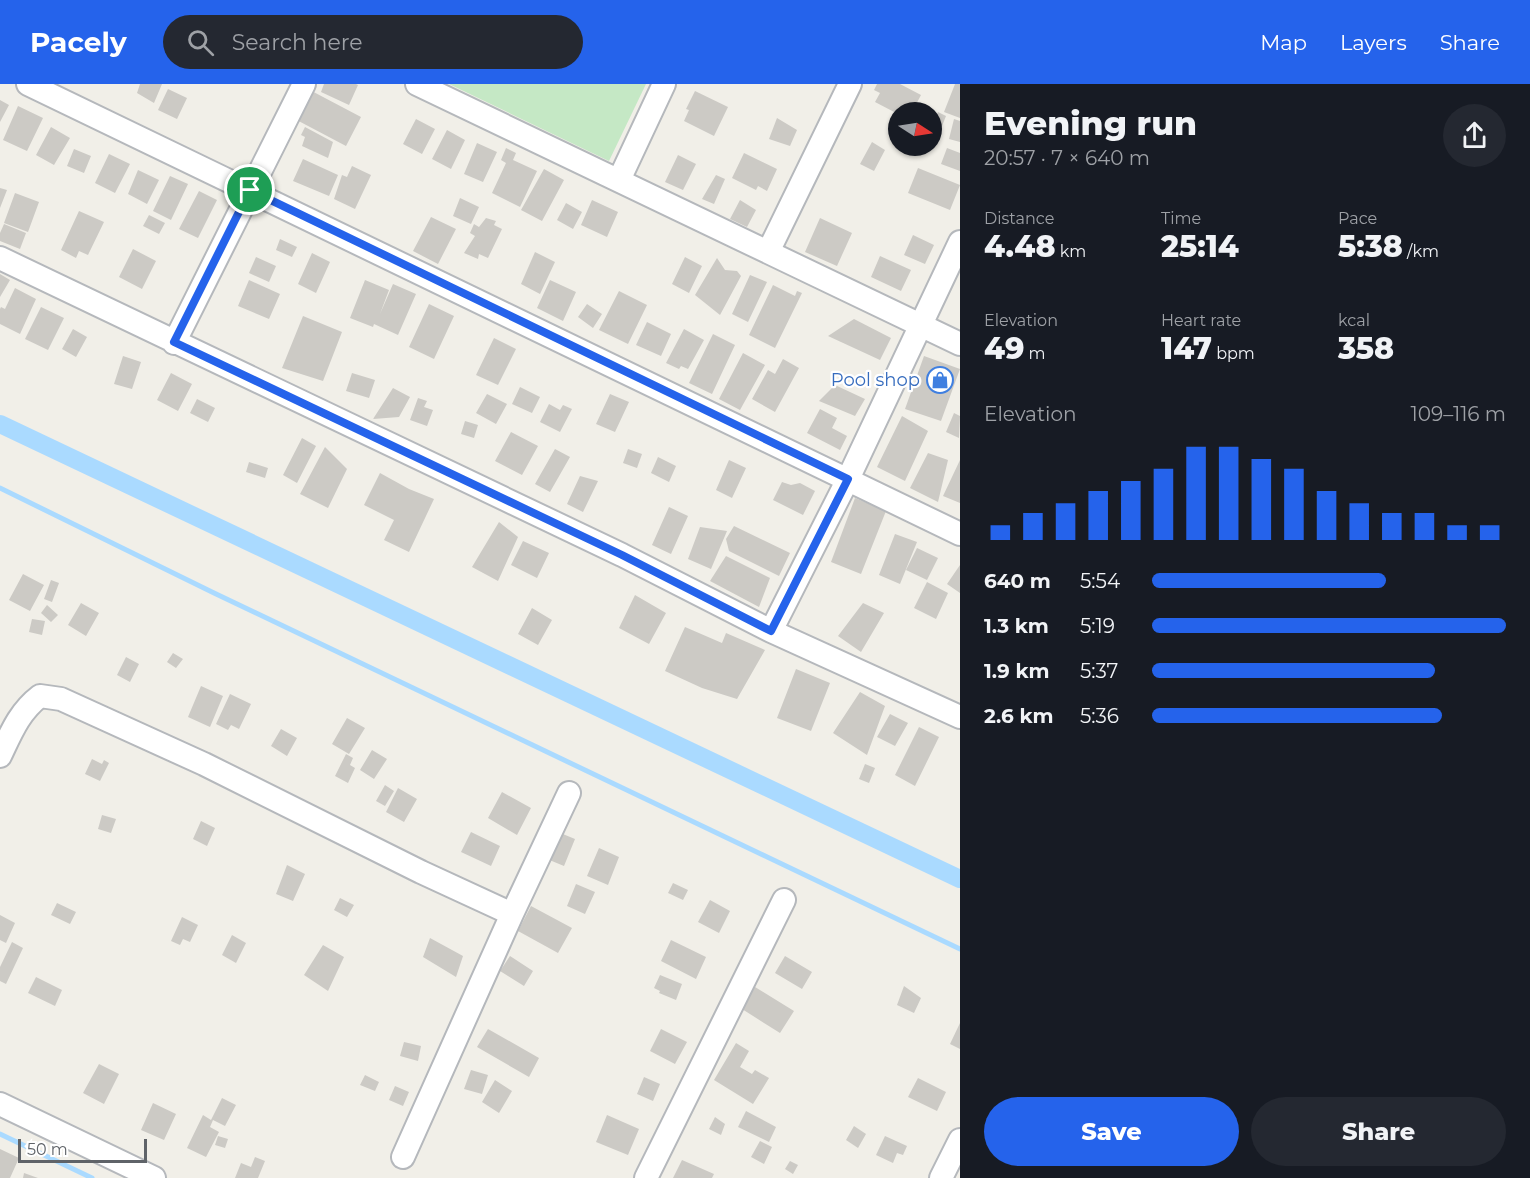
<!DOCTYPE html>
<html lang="en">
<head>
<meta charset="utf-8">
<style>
	:root { --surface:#171b24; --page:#242831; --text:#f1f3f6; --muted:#9ea1a6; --accent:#2563eb }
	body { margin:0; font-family:Montserrat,sans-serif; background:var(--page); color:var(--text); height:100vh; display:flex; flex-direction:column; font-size:22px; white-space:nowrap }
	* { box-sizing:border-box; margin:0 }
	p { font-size:20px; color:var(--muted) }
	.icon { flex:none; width:33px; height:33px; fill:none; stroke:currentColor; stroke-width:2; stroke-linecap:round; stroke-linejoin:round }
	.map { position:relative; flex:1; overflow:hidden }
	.panel { display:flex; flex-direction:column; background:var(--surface); width:570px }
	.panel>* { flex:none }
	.needle { width:39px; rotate:102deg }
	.fabs { position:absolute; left:888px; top:18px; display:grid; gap:12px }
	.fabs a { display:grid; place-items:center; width:54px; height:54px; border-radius:50%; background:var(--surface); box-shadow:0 2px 4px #0004; font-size:30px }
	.scale { position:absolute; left:18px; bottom:15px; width:129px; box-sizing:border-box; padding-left:6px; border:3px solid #5f6368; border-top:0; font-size:16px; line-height:21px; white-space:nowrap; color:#5f6368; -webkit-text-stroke:4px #fff; paint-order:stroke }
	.pin { position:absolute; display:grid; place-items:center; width:51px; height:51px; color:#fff; margin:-26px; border:3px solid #fff; border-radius:50%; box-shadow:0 2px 6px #0007 }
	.round { display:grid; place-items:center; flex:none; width:63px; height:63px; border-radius:32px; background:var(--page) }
	.head { display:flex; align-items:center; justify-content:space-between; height:102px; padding:0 24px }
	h1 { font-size:33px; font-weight:800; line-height:45px }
	.figures { display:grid; grid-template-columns:repeat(3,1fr); gap:9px; height:102px; padding:6px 24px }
	.figures div { display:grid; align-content:center }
	.figures b { font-size:30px; font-weight:800 }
	.figures small { font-size:16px; font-weight:400 }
	.figures p { font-size:16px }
	.chart { height:168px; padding:12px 24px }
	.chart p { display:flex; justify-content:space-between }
	.chart svg { width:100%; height:108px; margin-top:6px; stroke:var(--accent); stroke-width:6 }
	.primary-button { display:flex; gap:12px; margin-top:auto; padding:12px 24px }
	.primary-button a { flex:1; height:69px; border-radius:36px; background:var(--accent); color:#fff; font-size:24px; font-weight:800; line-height:69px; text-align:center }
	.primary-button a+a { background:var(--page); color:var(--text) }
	ul { padding:0 24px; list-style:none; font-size:20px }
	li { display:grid; grid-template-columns:96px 72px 1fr; align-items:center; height:45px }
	li i { height:15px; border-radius:8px; background:var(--accent) }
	header { display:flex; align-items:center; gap:36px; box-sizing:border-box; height:84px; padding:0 30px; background:var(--accent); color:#fff }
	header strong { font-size:28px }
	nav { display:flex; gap:33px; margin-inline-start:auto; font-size:21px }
	.search { width:420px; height:54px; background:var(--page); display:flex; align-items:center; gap:15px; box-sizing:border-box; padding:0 21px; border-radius:33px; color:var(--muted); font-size:22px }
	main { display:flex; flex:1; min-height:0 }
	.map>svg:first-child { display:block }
	.green { fill:#c5e8c5 }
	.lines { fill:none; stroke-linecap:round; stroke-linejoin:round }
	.stream { stroke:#aadaff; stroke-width:5 }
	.canal { stroke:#aadaff; stroke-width:18 }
	.building { fill:#cccac5 }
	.minor-casing { stroke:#b5b8bc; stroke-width:26 }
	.minor { stroke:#fff; stroke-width:22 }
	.route-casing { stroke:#fff; stroke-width:12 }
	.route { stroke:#2563eb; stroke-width:8 }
	.labels { text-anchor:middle; stroke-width:4.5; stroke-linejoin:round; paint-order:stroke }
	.shop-label { font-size:18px; fill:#366cbe; stroke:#fff; text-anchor:end }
</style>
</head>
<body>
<header>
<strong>Pacely</strong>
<div class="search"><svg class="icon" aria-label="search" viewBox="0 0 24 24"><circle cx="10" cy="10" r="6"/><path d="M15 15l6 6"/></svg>Search here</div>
<nav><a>Map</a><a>Layers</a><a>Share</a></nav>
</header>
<main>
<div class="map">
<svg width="960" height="1094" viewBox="0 0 960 1094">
	<rect width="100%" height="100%" fill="#f1efe8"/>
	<path class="green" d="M449 0H646L609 77Z"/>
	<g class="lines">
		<path class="stream" d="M0 404 214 509 960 865
			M0 1050 92 1094"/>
		<path class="canal" d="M0 340 960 795"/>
	</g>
	<path class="building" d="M140 0H162L154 19 137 9Z
		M324 0H356L358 1 349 21 321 8Z
		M877 0H900L921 11 912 28H898V30L875 18 880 9 874 6Z
		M955 0H960V34L944 28Z
		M306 4 361 33 346 62 291 33Z
		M168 5 187 14 177 35 158 26Z
		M695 7 728 23 714 52 684 37 689 26 686 25Z
		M0 16 9 21 0 38Z
		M18 22 43 34 27 67 3 56Z
		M938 28 946 32 940 47 932 43Z
		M777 34 797 46 790 62 769 55Z
		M416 35 435 45 422 70 403 60Z
		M954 35 960 37V58L949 55Z
		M51 43 70 54 54 81 36 71Z
		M305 43 333 58 328 74 302 62 305 53 301 51Z
		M447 46 465 56 451 85 432 75Z
		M872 58 885 66 874 87 860 80Z
		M477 59 497 68 483 98 464 90Z
		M506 64 516 69 513 76 537 87 520 123 492 109 506 79 501 76Z
		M947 64 960 69V87L941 80Z
		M74 65 91 72 84 89 67 82Z
		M744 69 777 85 767 107 758 102 756 106 732 94Z
		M109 70 130 80 115 109 95 99Z
		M678 71 696 80 683 106 665 98Z
		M303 75 338 91 329 112 293 97Z
		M352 82 371 91 355 125 334 115 342 91 347 93Z
		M918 84 960 101 950 126 908 109Z
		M544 85 564 96 542 137 521 126Z
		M138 86 159 96 147 120 128 110Z
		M716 91 725 95 714 120 702 115Z
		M170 92 188 100 171 136 153 127Z
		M0 104 7 106 0 124Z
		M199 107 217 116 198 154 179 145Z
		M15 109 39 118 28 148 4 139Z
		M460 114 479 123 471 140 453 132Z
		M592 116 618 128 607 153 581 141Z
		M740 116 756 126 747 143 730 135Z
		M566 119 582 128 573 145 557 136Z
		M79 127 104 138 88 171 79 167 76 174 61 166Z
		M149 131 165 139 159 150 143 142Z
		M431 133 456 145 438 180 413 167Z
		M486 134 496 137 494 141 502 145 488 174 479 170 478 175 464 169 475 152 470 149 474 140 479 143Z
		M820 134 852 149 837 182 805 168Z
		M4 140 26 149 20 165 0 157V149Z
		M913 151 934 161 925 180 904 171Z
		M280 155 297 163 292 173 276 166Z
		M133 165 156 177 142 205 119 193Z
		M535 168 555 178 540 210 521 200Z
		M312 169 330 178 316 209 298 200Z
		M880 172 911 186 901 207 871 193Z
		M256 173 276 182 269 198 249 189Z
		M685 173 702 182 689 209 672 200Z
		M717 174 725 186 737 187 741 192 720 231 695 211Z
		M0 190 10 196 0 213Z
		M750 191 767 198 748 238 732 230Z
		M249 196 280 210 269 235 238 222Z
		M365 196 389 206 380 230 393 200 416 210 398 251 374 240 373 243 350 234Z
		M550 196 576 208 563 237 537 224Z
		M773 201 795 212 797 207 802 209 775 264 749 251Z
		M15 204 36 215 20 250 0 240V225L1 223 5 225Z
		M619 207 647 221 628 260 599 246Z
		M429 220 454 232 434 275 409 263Z
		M587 220 602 230 593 244 578 233Z
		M41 223 64 234 48 266 25 255Z
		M303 232 342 248 323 297 282 284Z
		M854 235 891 254 880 276 828 252Z
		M647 238 671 250 661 272 636 261Z
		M73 245 87 253 76 273 62 265Z
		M684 245 704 256 688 285 681 282 679 285 666 279Z
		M713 250 735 261 712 310 689 299Z
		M494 254 516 265 498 301 476 291Z
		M743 269 765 281 740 326 719 315Z
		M123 272 141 278 132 305 114 300Z
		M924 272 960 285 941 337 905 325Z
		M783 275 799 284 775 328 752 315 768 286 775 290Z
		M171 289 192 300 178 327 157 316Z
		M352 289 375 296 369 314 346 307Z
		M835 301 865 315 855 332 819 317Z
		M520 303 540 313 532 329 512 320Z
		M393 304 410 313 399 333 373 335Z
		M487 310 507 320 496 340 476 329Z
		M610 310 629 318 615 348 596 340Z
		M418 314 427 317 424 323 433 326 427 342 410 336Z
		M197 315 215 324 208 338 190 329Z
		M549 320 560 326 563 321 572 325 560 348 540 338Z
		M820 325 837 334 832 344 847 352 840 366 807 349Z
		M954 329 960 332 959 354 946 348Z
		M902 332 928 347 905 397 877 383Z
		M465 337 478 341 474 354 461 350Z
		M511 348 538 362 522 391 495 377Z
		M302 354 316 362 297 399 283 391Z
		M325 363 347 385 328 424 300 410Z
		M555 365 570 373 550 408 535 400Z
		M628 365 642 370 637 384 623 379Z
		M928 369 948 376 938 418 910 404Z
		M658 373 676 382 669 398 651 389Z
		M729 376 746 384 732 414 716 406Z
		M960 376V419L943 412Z
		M249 378 268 384 265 394 246 388Z
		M380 389 409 405 434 415 409 468 384 456 394 436 364 421Z
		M580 392 598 397 583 428 567 420Z
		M782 398 791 401 800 399 815 407 803 431 773 416Z
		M855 414 886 427 861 490 831 478Z
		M669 423 688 432 671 470 652 461Z
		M499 438 518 453 498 497 472 483Z
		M734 442 790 469 779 492 729 467 726 455Z
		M700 443 727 447 711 485 688 475Z
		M895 450 917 458 900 500 879 491Z
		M523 457 549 469 537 494 511 481Z
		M917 464 938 474 927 496 906 486Z
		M726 472 770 494 759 523 710 497Z
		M960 481V509L947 500Z
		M23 490 44 501 30 527 9 516Z
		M51 496 59 499 52 518 44 515Z
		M927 498 948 509 936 535 914 524Z
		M635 511 666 529 649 560 619 544Z
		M81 519 99 529 86 552 68 541Z
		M863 519 884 529 861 568 838 552Z
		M47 521 58 531 51 538 41 529Z
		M532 524 552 536 538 561 518 550Z
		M32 535 45 537 42 551 29 548Z
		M685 543 722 559 726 549 765 566 737 615 702 604 665 587Z
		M173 569 183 575 176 584 167 578Z
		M126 573 139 580 130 598 117 591Z
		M796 585 830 599 811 647 777 634Z
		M201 602 223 612 210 643 188 633Z
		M860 608 885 622 867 671 833 649Z
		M230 610 251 620 239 645 231 641 228 646 216 640Z
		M890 630 908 639 895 662 877 653Z
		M347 634 365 644 349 670 332 660Z
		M919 643 939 653 915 702 895 691Z
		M281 645 297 654 287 672 271 662Z
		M372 666 387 675 374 695 360 686Z
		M346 670 353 674 350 681 355 684 348 699 335 692Z
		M92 675 102 680 104 676 109 679 100 697 85 690Z
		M865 680 875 684 869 699 859 695Z
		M385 701 394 707 385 722 376 717Z
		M398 704 417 715 404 738 386 728Z
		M502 708 531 724 517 751 488 734Z
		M102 731 116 735 111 749 98 745Z
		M201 737 215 744 207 762 193 755Z
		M471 748 500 762 491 782 461 768Z
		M558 748 575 755 564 782 547 775Z
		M599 764 619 773 608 801 587 792Z
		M287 781 305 790 293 817 276 810Z
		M673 799 688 806 683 816 668 809Z
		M576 800 595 808 585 830 567 822Z
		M340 814 354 821 347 833 334 826Z
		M710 816 730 827 719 849 698 838Z
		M57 819 76 828 70 840 51 831Z
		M531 822 572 844 558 869 518 847Z
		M0 831 15 839 6 859 0 856Z
		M182 833 198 841 190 858 183 855 180 861 171 857Z
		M232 851 246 859 236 879 222 871Z
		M430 854 463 872 456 893 423 873Z
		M671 856 706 873 696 895 661 877Z
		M12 858 23 864 6 900 0 897V883Z
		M323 861 344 873 328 907 304 891Z
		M510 872 533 887 524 902 500 887Z
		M785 872 812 888 802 905 775 889Z
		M660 891 682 900 676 916 659 909 660 907 654 904Z
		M36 893 62 906 55 922 28 909Z
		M904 902 921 914 914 929 897 921Z
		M755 903 794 927 780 949 742 925Z
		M960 939V965L950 960Z
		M488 945 539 974 529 993 477 963Z
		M661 945 687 958 675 980 650 967Z
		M404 958 421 962 418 977 400 972Z
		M736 959 749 967 740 983 752 990 755 986 769 994 753 1020 714 996Z
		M99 980 119 990 104 1020 83 1009Z
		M471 986 488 991 482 1010 464 1005Z
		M365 991 379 998 375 1007 360 1001Z
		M644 993 660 1000 653 1017 637 1010Z
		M918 994 946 1008 937 1027 908 1013Z
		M495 996 512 1007 499 1029 482 1018Z
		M395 1002 409 1008 403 1022 389 1016Z
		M222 1014 236 1021 225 1042 213 1036 210 1043 219 1048 206 1073 187 1064 203 1031 211 1036Z
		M153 1019 176 1030 164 1056 141 1046Z
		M746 1027 776 1043 769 1058 738 1043Z
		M607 1031 639 1045 628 1071 596 1058Z
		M715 1033 725 1040 721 1051 709 1045Z
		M854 1042 866 1050 858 1064 846 1056Z
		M218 1052 228 1055 225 1064 215 1061Z
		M885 1052 907 1062 903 1071 897 1069 893 1079 876 1071Z
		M760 1057 772 1063 764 1080 751 1073Z
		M0 1065 19 1074 10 1094H0Z
		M255 1073 265 1077 258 1094H235L241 1079 251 1083Z
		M682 1076 714 1090 712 1094H673Z
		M790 1077 798 1081 793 1090 785 1085Z
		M24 1089 38 1094H23Z"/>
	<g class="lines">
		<defs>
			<path id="minor" d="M28 0 960 450
				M417 0 960 260
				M619 96 664 0
				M768 168 850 0
				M0 174 622 471 771 547 960 633
				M174 259 304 0
				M771 547 848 395 960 158
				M0 672C11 649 19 628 40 612L61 615 204 680 421 788 512 830
				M0 1020 154 1094
				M403 1073 512 830 569 709
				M646 1094 784 816
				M941 1094 960 1056"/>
		</defs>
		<use href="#minor" class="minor-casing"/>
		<use href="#minor" class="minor"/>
	</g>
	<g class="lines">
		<defs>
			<path id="route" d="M250 106 848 395 771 547 622 471 174 258Z"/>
		</defs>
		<use href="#route" class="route-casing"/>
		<use href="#route" class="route"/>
	</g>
	<defs>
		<symbol id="shop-ring" viewBox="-11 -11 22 22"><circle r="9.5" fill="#fff" stroke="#3f7fe0" stroke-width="1.5"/><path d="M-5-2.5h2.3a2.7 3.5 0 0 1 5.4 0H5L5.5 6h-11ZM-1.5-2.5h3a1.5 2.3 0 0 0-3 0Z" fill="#3f7fe0"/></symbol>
	</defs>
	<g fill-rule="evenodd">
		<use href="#shop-ring" x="925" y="281" width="30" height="30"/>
	</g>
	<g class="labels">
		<g class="shop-label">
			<text x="920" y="302">Pool shop</text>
		</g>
	</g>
</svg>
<div class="fabs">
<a><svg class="needle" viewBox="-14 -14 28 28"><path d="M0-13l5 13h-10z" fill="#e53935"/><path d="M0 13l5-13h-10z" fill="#9ea1a6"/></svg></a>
</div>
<div class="scale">50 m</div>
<div class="pin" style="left:250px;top:106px;background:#1e9e55"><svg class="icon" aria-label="arrive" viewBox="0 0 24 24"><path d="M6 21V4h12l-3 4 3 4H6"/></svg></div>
</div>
<section class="panel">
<div class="head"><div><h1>Evening run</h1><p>20:57 · 7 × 640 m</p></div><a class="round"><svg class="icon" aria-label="share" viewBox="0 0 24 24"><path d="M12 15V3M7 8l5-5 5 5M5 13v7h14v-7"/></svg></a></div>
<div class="figures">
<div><p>Distance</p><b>4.48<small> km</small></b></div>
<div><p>Time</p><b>25:14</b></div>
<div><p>Pace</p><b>5:38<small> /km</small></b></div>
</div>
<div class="figures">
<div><p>Elevation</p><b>49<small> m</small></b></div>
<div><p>Heart rate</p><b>147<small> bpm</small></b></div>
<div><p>kcal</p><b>358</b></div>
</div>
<div class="chart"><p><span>Elevation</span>109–116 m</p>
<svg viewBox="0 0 160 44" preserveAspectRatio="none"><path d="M5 44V38M15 44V33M25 44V29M35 44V24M45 44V20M55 44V15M65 44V6M75 44V6M85 44V11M95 44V15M105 44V24M115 44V29M125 44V33M135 44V33M145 44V38M155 44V38"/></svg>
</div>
<ul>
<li><b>640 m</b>5:54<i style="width:66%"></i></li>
<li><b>1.3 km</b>5:19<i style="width:100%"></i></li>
<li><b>1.9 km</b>5:37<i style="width:80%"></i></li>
<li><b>2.6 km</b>5:36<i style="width:82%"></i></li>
</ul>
<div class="primary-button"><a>Save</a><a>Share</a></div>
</section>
</main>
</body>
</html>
